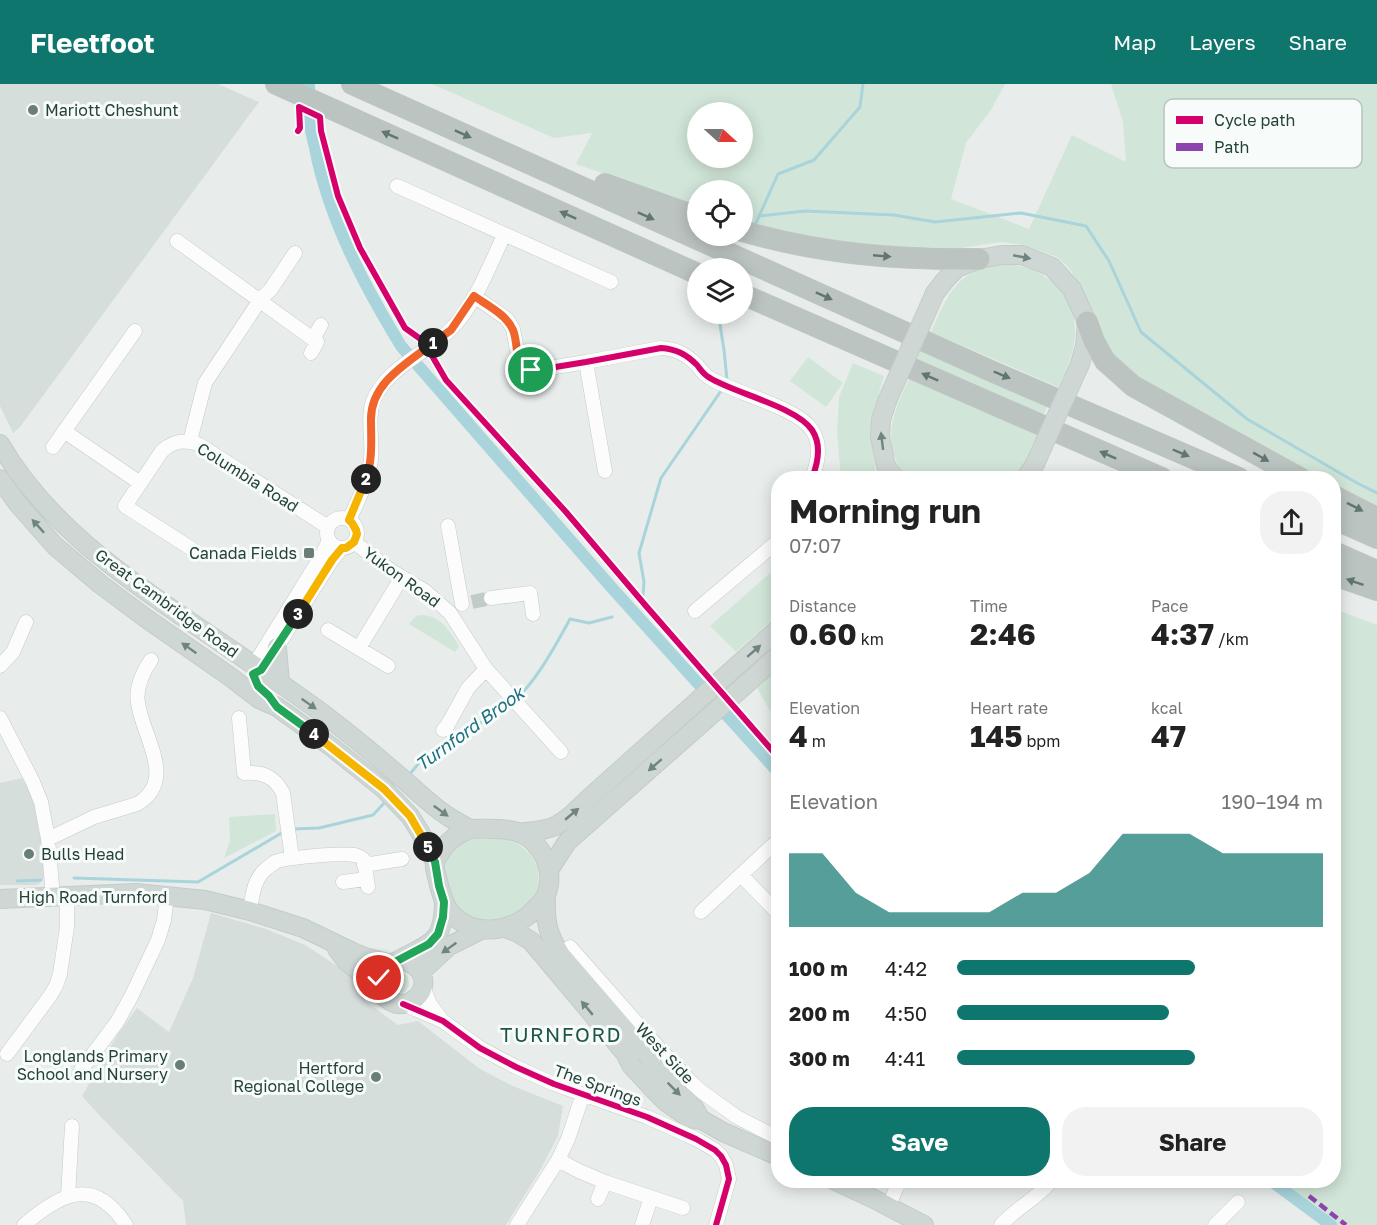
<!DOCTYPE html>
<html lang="en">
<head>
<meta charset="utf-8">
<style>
	:root { --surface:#fff; --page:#f2f2f2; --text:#222; --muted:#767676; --accent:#0f766e }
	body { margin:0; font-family:"Golos Text",sans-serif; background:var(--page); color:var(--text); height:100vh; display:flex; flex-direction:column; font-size:22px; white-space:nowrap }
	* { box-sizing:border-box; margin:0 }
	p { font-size:20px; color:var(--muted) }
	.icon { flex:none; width:33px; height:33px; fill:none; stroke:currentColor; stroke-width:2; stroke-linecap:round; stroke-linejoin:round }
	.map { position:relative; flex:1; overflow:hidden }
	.details { position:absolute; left:771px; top:387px; width:570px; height:717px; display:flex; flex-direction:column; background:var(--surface); border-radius:24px; box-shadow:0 3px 15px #0003 }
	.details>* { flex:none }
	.needle { width:39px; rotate:111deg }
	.buttons { position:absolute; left:687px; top:18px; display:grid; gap:12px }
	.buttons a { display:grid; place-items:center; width:66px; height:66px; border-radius:50%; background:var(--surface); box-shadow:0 3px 15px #0003; font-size:30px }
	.pin { position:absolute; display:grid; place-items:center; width:51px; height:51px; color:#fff; margin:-26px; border:3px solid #fff; border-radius:50%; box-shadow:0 2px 6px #0007 }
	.km { position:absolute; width:30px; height:30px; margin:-15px; border-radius:50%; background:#222; color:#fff; font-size:16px; line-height:30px; text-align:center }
	.round { display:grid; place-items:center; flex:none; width:63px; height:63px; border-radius:24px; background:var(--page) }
	.summary { display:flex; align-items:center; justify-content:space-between; height:102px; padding:0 18px }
	h1 { font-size:33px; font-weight:700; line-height:45px }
	.figures { display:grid; grid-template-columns:repeat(3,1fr); gap:9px; height:102px; padding:6px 18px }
	.figures div { display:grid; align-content:center }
	.figures b { font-size:30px; font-weight:700 }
	.figures small { font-size:16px; font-weight:400 }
	.figures p { font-size:16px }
	.chart { height:168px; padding:12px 18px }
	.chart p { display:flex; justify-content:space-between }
	.chart svg { width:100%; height:108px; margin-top:6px; fill:var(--accent); opacity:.7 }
	.primary-button { display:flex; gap:12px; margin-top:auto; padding:12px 18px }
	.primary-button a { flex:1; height:69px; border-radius:24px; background:var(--accent); color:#fff; font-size:24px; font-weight:700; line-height:69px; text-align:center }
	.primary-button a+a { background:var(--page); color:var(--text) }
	ul { padding:0 18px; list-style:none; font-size:20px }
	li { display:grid; grid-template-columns:96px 72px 1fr; align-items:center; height:45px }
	li i { height:15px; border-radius:8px; background:var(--accent) }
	header { display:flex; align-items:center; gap:36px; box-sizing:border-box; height:84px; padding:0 30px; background:var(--accent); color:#fff }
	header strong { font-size:28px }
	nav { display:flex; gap:33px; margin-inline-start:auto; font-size:21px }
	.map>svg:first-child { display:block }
	.built { fill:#d6dedb }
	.green { fill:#d1e6d8; fill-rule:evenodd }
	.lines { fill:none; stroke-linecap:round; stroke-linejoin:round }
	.stream { stroke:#a9d4db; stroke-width:3 }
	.canal { stroke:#a9d4db; stroke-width:12 }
	.minor-tunnel { stroke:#c1cbc8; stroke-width:14; stroke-dasharray:14 7; stroke-linecap:butt }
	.minor-casing { stroke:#c5cac8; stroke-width:15 }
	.major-casing { stroke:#c3ccc9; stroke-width:20 }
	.highway-casing { stroke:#c3ccc9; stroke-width:22 }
	.minor { stroke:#fcfcfc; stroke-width:14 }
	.major { stroke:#cfd7d5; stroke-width:18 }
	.highway { stroke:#bcc4c2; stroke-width:21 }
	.major-bridge-casing { stroke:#c3ccc9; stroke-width:20; stroke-linecap:butt }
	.major-bridge { stroke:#cfd7d5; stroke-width:18 }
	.quiet { stroke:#8e44ad; stroke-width:4.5; stroke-dasharray:9 4.5; stroke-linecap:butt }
	.cycleway-casing { stroke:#f7fbf9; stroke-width:10 }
	.cycleway { stroke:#d6006c; stroke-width:6 }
	.oneway { fill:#617670 }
	.oneway2 { fill:#718580 }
	.split-1-casing { stroke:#fff; stroke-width:12 }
	.split-2-casing { stroke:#fff; stroke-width:12 }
	.split-3-casing { stroke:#fff; stroke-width:12 }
	.split-4-casing { stroke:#fff; stroke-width:12 }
	.split-5-casing { stroke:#fff; stroke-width:12 }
	.split-6-casing { stroke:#fff; stroke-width:12 }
	.split-1 { stroke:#f0652b; stroke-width:8 }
	.split-2 { stroke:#f0652b; stroke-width:8 }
	.split-3 { stroke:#f5b400; stroke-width:8 }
	.split-4 { stroke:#22a559; stroke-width:8 }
	.split-5 { stroke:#f5b400; stroke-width:8 }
	.split-6 { stroke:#22a559; stroke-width:8 }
	.poi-dot { fill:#697e78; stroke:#f7fbf9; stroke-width:2 }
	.labels { text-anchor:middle; stroke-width:6; stroke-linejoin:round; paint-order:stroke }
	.poi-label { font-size:16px; fill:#24423a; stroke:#f7fbf9; text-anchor:end }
	.street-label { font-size:16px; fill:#24423a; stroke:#f7fbf9 }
	.water-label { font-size:18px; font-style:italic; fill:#1c6f80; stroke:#f7fbf9 }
	.quarter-label { font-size:20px; letter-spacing:1.5px; fill:#1f5548; stroke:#f7fbf9 }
	.key { fill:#f7fbf9; stroke:#b8c4c0; stroke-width:1.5 }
	.key-label { font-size:16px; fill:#24423a }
</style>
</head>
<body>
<header>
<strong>Fleetfoot</strong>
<nav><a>Map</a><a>Layers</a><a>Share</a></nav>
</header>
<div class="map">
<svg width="1377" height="1141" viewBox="0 0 1377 1141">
	<rect width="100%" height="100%" fill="#e8edeb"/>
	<path class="built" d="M0 0H218L259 18 20 343 13 349 0 322Z
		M22 694 31 709 37 725 41 748 44 794 39 800 35 801H0V699Z
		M211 829 266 845 305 861 362 898 365 917 398 941 418 937 480 985 513 1002 563 1022 558 1052 538 1090 506 1141H186L183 1117 101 1033 82 1012 118 950 137 924 169 948 193 894Z"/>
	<path class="green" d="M432 0H1005L991 26 966 59 951 115 1029 145 1072 51 1126 78 1123 38 1111 0H1377V427L1334 404V394H1316L1144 300 1106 265 1082 206 1070 185 1057 173 1023 161 1001 158 961 164 873 162 798 152 743 137 742 106H698L697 123 576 80 592 49 554 54ZM698 28H742V74H698Z
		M1005 180C1048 182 1082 215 1074 260 1072 275 1064 290 1058 303L931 248C948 209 958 184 1005 180Z
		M920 264 1048 321 1042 335 914 278Z
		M808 273 843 299 826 323 790 297Z
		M853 279 884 292 877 315 871 343 876 394H841L837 347 839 313Z
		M910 293 1038 350 1026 380 1017 394H907C879 359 893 328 910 293Z
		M778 482V531L736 568 710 542Z
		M1334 525 1377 541V1141H1337L1277 1097 1334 1096Z
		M420 531C441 531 449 546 459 562L455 568 409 540 416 532Z
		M778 585V639L776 637 757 604Z
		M275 730 276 747 224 774 230 756 229 733Z
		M472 755H505L520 761 531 771 538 785 539 802 536 810 521 829 491 839 467 833 451 817 443 787 444 780 449 767 465 756Z
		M387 899a11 11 0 1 1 22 0a11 11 0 1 1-22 0Z"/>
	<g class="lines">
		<path class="stream" d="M759 132 805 127 894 131 935 138 1021 129 1086 142 1109 177 1141 248 1247 335 1357 399 1377 409
			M755 141 778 90 814 76 860 23 863 0
			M721 230 719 234 724 266 727 296 726 298
			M643 511 644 498 639 469 661 394 723 304
			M516 614C535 600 558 557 570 535L589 539 612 533
			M409 691 419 679 465 650 510 618
			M293 745 319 744 373 731 387 716
			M74 794 198 798 285 747
			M17 797 41 796"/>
		<path class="canal" d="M309 0C309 12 309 25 310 37 310 46 313 55 315 64 329 136 364 201 401 262L612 504 778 688
			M1270 1096 1331 1141"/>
		<path class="minor-tunnel" d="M472 518 491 514"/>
		<defs>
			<path id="minor" d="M397 102 611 198
				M177 157 317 258 311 269
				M474 212 507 235 513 245 519 276 522 283 527 286H537L586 278 661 264C676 265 686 270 697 281 701 286 704 291 710 294 734 309 797 323 812 346 822 361 818 379 812 394
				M313 255 321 241
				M586 278 605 387
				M64 347 140 399
				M190 357 205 299 260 216 271 205 295 169
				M53 363 135 247
				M327 449a15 15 0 1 1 30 0a15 15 0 1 1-30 0Z
				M349 436C358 417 368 397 371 376 373 357 367 335 373 317 386 284 427 269 450 246 473 225 491 179 504 151
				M448 442 462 520
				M354 458 390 486 425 507 450 529 486 585 561 668
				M192 465 125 422 162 367C173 357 184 355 198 360L328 443
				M491 514 530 509 533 530
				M695 527 778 457
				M328 546 388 582
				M359 564 402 493
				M254 581 322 471 329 457
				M0 582 13 568 26 538
				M261 586 277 563 332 476 342 464
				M0 634 33 698 41 718 48 755 53 813
				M239 634 244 689C263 688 274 692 283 709L292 774
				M443 646 447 642 468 604 486 585
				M48 755 94 733 137 720C178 696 142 652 138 619 135 603 143 588 151 576
				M364 781 402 775
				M741 791 778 829
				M343 798 366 795
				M250 827C252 812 254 794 267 784 267 784 274 779 275 778 287 773 342 769 355 771 360 772 360 773 364 776L368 803
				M701 828 774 760
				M570 863 658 963 692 999 702 1008 737 1033 778 1054
				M423 903 430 920 442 936
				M403 920 443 937 480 964 516 983 554 1000 647 1033 696 1055 715 1066 721 1072 726 1081 729 1095 716 1141
				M7 970 50 912 56 902 60 890 67 843V813
				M81 986 117 938 131 913 158 856 164 836 167 812
				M558 1076 579 1087 605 1098
				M68 1112 72 1042
				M598 1115 605 1098 683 1124
				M888 1123 900 1096
				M24 1141C61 1109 94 1092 126 1141
				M517 1141 558 1076 568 1055 583 1010
				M642 1141 651 1114
				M1001 1141C1016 1124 1038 1114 1052 1096
				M1215 1141 1238 1118"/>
			<path id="major" d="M935 209 946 195 957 184 979 175 1002 171H1022L1052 183 1072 205 1087 238 1085 262 1080 280
				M887 317 881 336 880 353 886 382 895 394
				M0 360C45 438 122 492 195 541 239 571 284 601 326 632 351 651 374 670 397 690 413 703 428 719 446 731 453 736 462 740 469 745
				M1026 394 1035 380
				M0 395 18 420 55 462 100 500 147 535 229 592 259 615 277 623 298 638 333 664 384 705 410 732 420 748 435 778
				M277 563 280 599
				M469 745C485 745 505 743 520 749 542 759 556 787 546 811 544 816 539 821 535 825 514 848 475 854 453 831 444 822 441 809 438 797 437 792 434 785 435 779 435 776 437 773 439 771 447 757 455 752 469 745Z
				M518 749C531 747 546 747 557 741 569 735 578 725 587 716L778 545
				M549 786 567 758 778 572
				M546 811C545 836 547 850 561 871L648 972 663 994 695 1025 701 1036
				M0 815 136 809 205 816 250 827 303 844 355 869 368 874 391 880
				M505 844 516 848 531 857 625 969 631 981 654 1006 666 1018 689 1034 702 1036 723 1048 778 1072
				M337 865 346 877 359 887 381 909
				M398 877C423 876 433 904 412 917 405 921 397 921 390 917 385 914 380 909 379 902 375 875 426 871 438 850 443 840 444 828 444 818
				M421 888 449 862 481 846
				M833 1096 874 1115 924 1141"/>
			<path id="highway" d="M276 0 698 190
				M352 0 991 287 1239 394
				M605 100 698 133
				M742 147C821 170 898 176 979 175
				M742 210 1162 394
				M1087 238 1094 257 1105 277 1133 302 1300 394
				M1334 412 1377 434
				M1334 435 1377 454
				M1334 468 1377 487
				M1334 491 1377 506"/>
		</defs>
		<use href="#minor" class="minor-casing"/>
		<use href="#major" class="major-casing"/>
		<use href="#highway" class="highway-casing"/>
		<use href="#minor" class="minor"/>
		<use href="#major" class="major"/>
		<use href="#highway" class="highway"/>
		<defs>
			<path id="major-bridge" d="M887 317 935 209
				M1035 380 1080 280"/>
		</defs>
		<use href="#major-bridge" class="major-bridge-casing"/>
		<use href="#major-bridge" class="major-bridge"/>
		<path class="quiet" d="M1309 1112 1346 1141"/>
		<defs>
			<path id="cycleway" d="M298 47 300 44 299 23 320 33 321 47 338 112 360 164 405 244 436 266 431 270 446 296 566 428 646 522 778 673
				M474 212 507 235 513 245 519 276 522 283 527 286H537L586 278 661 264C676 265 686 270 697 281 701 286 704 291 710 294 734 309 797 323 812 346 822 361 818 379 812 394
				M403 920 443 937 480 964 516 983 554 1000 647 1033 696 1055 715 1066 721 1072 726 1081 729 1095 716 1141"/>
		</defs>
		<use href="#cycleway" class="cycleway-casing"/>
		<use href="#cycleway" class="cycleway"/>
	</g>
	<defs><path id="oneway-solid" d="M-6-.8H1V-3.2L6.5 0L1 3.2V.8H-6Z" transform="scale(1.5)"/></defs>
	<g class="oneway">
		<use href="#oneway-solid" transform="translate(463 50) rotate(24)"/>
		<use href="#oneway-solid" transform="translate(390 51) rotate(-156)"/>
		<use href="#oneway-solid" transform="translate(568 131) rotate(-156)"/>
		<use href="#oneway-solid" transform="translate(646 132) rotate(24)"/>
		<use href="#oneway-solid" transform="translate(882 172) rotate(5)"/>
		<use href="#oneway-solid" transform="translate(824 212) rotate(24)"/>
		<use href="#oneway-solid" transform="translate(1002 291) rotate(23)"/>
		<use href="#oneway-solid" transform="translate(930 293) rotate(-156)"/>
		<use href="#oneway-solid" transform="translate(1181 369) rotate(23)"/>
		<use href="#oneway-solid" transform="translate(1108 371) rotate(-156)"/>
		<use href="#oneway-solid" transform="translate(1261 373) rotate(29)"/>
		<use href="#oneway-solid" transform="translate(1355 423) rotate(27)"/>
		<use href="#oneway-solid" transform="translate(1355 498) rotate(-161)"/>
	</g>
	<g class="oneway2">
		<use href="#oneway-solid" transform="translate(1022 173) rotate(11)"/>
		<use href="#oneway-solid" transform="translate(882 357) rotate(-97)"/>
		<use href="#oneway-solid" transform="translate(38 442) rotate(-132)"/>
		<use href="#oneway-solid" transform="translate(189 564) rotate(-145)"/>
		<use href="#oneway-solid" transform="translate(754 567) rotate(-41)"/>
		<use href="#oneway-solid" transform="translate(309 620) rotate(35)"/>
		<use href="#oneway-solid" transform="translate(655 681) rotate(139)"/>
		<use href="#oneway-solid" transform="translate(441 727) rotate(36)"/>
		<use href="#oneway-solid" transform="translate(572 730) rotate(-40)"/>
		<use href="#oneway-solid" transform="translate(449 864) rotate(145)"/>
		<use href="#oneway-solid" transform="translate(587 924) rotate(-130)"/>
		<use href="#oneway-solid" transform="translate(674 1005) rotate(45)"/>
	</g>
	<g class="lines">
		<defs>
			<path id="split-1" d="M433 259 451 246 474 212C487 221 507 231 513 246 519 260 513 282 531 286"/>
			<path id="split-2" d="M366 395C373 375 371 355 371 335 371 298 408 279 433 259"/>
			<path id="split-3" d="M298 530 332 476 342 464H346L354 458 357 450 356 446 352 439 349 436 366 395"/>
			<path id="split-4" d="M298 530 261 586 253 590 258 602 269 612 277 623 314 650"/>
			<path id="split-5" d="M314 650 384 705 410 732 428 763"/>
			<path id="split-6" d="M379 894 383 886 391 880 429 860 438 850 443 833 444 818 439 802 435 778 428 763"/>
		</defs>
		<use href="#split-1" class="split-1-casing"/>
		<use href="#split-2" class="split-2-casing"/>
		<use href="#split-3" class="split-3-casing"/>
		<use href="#split-4" class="split-4-casing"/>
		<use href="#split-5" class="split-5-casing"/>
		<use href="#split-6" class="split-6-casing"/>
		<use href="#split-1" class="split-1"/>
		<use href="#split-2" class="split-2"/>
		<use href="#split-3" class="split-3"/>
		<use href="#split-4" class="split-4"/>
		<use href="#split-5" class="split-5"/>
		<use href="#split-6" class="split-6"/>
	</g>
	<g class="poi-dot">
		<circle cx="33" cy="26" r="6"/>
		<rect x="303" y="463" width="12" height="12" rx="3"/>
		<circle cx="29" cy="770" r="6"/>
		<circle cx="180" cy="981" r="6"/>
		<circle cx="376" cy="993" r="6"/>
	</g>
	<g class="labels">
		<g class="poi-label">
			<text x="45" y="32" text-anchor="start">Mariott Cheshunt</text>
			<text x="297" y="475">Canada Fields</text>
			<text x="41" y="776" text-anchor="start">Bulls Head</text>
			<text x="168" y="978">Longlands Primary<tspan x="168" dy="18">School and Nursery</tspan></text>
			<text x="364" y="990">Hertford<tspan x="364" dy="18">Regional College</tspan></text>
		</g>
		<g class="street-label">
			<text transform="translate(248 393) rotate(32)" y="6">Columbia Road</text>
			<text transform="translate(402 493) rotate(36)" y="6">Yukon Road</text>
			<text transform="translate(167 519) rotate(36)" y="6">Great Cambridge Road</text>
			<text x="93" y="819">High Road Turnford</text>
			<text transform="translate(665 969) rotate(47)" y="6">West Side</text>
			<text transform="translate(598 1001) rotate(20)" y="6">The Springs</text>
		</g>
		<g class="water-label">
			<text transform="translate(470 645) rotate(-36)" y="6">Turnford Brook</text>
		</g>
		<g class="quarter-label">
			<text x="561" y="958">TURNFORD</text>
		</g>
	</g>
	<rect x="1164" y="15" width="198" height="69" rx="9" class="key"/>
	<rect x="1176" y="32" width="27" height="8" fill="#d6006c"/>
	<rect x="1176" y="59" width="27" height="8" fill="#8e44ad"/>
	<g class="key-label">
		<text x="1214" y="42">Cycle path</text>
		<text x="1214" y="69">Path</text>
	</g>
</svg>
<div class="buttons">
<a><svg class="needle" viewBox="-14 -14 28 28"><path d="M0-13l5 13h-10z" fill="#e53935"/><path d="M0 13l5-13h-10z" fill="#767676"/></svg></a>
<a><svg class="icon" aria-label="locate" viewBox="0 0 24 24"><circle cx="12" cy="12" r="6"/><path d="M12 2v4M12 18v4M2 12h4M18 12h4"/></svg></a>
<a><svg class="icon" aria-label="layers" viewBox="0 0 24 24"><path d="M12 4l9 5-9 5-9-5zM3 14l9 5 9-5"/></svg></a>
</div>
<div class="pin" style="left:531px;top:286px;background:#1e9e55"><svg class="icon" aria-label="arrive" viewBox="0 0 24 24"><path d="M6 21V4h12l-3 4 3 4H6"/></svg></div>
<div class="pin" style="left:379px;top:894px;background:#d93025"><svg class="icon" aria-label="check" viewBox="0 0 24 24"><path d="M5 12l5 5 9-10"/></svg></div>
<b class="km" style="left:433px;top:259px">1</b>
<b class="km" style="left:366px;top:395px">2</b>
<b class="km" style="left:298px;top:530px">3</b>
<b class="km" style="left:314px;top:650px">4</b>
<b class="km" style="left:428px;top:763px">5</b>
<section class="details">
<div class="summary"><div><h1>Morning run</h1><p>07:07</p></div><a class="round"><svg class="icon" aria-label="share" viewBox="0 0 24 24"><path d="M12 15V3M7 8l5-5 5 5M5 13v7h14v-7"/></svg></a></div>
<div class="figures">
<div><p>Distance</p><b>0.60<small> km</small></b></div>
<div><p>Time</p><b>2:46</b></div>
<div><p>Pace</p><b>4:37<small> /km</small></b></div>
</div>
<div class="figures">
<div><p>Elevation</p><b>4<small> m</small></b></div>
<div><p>Heart rate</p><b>145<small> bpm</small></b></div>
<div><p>kcal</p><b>47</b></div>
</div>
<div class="chart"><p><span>Elevation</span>190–194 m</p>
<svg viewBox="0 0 160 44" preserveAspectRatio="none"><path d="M0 44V14L10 14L20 30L30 38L40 38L50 38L60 38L70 30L80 30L90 22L100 6L110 6L120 6L130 14L140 14L150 14L160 14V44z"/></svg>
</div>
<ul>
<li><b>100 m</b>4:42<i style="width:65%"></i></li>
<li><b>200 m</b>4:50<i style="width:58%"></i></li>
<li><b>300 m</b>4:41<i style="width:65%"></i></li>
</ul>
<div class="primary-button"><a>Save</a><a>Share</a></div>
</section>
</div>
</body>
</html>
